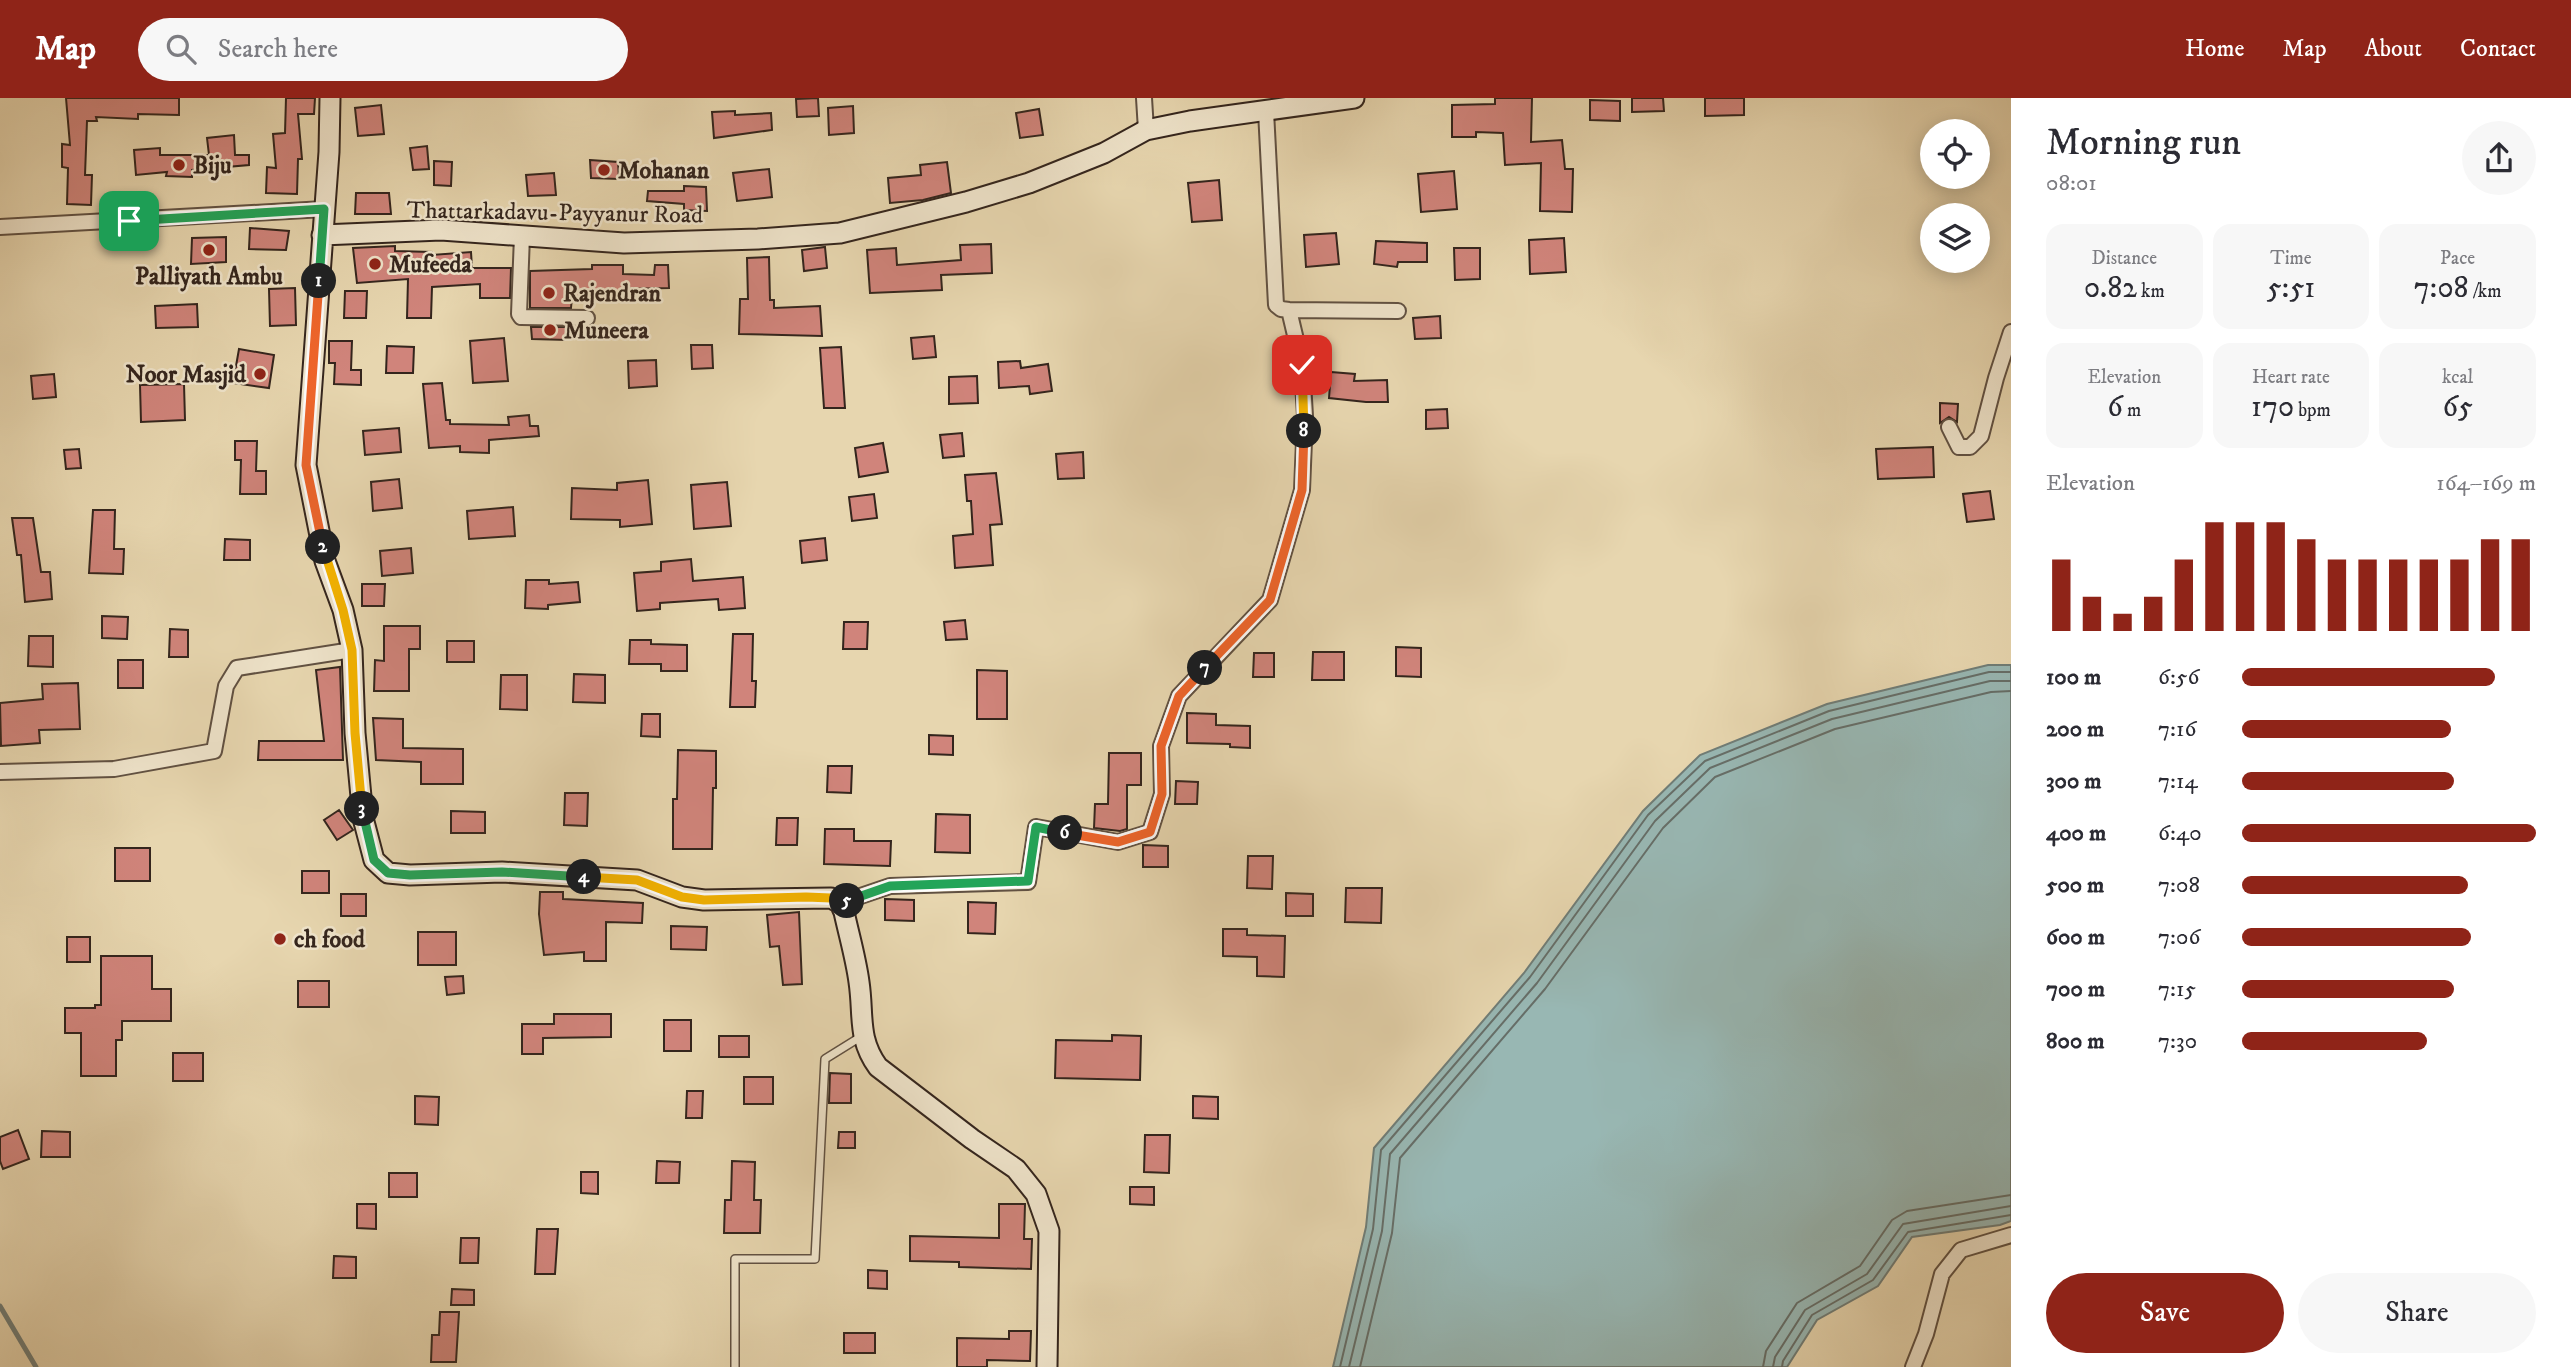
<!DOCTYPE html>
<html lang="en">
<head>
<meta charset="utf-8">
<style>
	:root { --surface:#fff; --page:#f7f7f7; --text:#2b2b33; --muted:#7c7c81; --accent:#8f2418 }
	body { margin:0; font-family:"IM FELL DW Pica",serif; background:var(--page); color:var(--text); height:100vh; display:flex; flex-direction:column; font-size:26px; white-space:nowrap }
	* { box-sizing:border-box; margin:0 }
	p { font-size:23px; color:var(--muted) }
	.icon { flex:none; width:38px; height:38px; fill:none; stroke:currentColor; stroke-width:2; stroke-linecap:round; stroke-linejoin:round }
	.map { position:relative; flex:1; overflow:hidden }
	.panel { display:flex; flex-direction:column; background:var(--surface); width:560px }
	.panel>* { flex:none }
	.controls { position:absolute; left:1920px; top:21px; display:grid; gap:14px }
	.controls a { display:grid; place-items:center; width:70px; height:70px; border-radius:50%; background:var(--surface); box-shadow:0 4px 18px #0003; font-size:35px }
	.pin { position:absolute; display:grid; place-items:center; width:60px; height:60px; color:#fff; margin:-30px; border-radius:14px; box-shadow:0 4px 10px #0006 }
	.km { position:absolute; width:35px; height:35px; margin:-18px; border-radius:50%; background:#222; color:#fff; font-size:19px; line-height:35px; text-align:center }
	.round { display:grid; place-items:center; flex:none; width:74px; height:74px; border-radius:37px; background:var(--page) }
	.head { display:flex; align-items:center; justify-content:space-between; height:119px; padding:0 35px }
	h1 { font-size:38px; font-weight:600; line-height:52px }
	.stats { display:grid; grid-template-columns:repeat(3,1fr); gap:10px; height:119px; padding:7px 35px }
	.stats div { display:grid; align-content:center; border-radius:18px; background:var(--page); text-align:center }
	.stats b { font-size:30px; font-weight:600 }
	.stats small { font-size:19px; font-weight:400 }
	.stats p { font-size:19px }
	.chart { height:196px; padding:14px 35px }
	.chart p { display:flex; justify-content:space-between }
	.chart svg { width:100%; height:126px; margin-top:7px; stroke:var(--accent); stroke-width:6 }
	.action { display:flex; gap:14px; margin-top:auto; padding:14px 35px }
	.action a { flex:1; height:80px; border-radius:42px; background:var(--accent); color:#fff; font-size:28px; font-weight:600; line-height:80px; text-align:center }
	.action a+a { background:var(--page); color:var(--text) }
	ul { padding:0 35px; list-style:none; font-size:23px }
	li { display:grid; grid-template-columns:112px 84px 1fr; align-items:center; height:52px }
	li i { height:18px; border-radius:9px; background:var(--accent) }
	header { display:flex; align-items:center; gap:42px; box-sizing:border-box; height:98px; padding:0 35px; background:var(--accent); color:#fff }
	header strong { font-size:33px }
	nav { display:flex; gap:38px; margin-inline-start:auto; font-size:24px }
	.search { width:490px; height:63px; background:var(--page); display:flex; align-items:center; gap:18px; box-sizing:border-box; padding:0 24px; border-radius:38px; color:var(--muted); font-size:26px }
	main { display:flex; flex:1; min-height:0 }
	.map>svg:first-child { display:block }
	.water { fill:#98b7b3; stroke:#707d77; stroke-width:2 }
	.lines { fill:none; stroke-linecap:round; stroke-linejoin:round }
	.shore { stroke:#666e68; stroke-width:2 }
	.stream { stroke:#707d77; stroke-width:5 }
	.building { fill:#d0847b; stroke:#34251d; stroke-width:2 }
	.lane-casing { stroke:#615142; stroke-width:10 }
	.street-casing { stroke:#615142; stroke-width:18 }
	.secondary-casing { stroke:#34251d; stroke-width:23 }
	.lane { stroke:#efe4cb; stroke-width:7 }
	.street { stroke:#efe4cb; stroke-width:14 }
	.secondary { stroke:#efe4cb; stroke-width:19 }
	.split-1-casing { stroke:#fff; stroke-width:14 }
	.split-2-casing { stroke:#fff; stroke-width:14 }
	.split-3-casing { stroke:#fff; stroke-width:14 }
	.split-4-casing { stroke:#fff; stroke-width:14 }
	.split-5-casing { stroke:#fff; stroke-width:14 }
	.split-6-casing { stroke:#fff; stroke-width:14 }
	.split-7-casing { stroke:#fff; stroke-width:14 }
	.split-8-casing { stroke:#fff; stroke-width:14 }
	.split-9-casing { stroke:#fff; stroke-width:14 }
	.split-1 { stroke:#22a559; stroke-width:9 }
	.split-2 { stroke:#f0652b; stroke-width:9 }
	.split-3 { stroke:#f5b400; stroke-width:9 }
	.split-4 { stroke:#22a559; stroke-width:9 }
	.split-5 { stroke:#f5b400; stroke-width:9 }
	.split-6 { stroke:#22a559; stroke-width:9 }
	.split-7 { stroke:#f0652b; stroke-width:9 }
	.split-8 { stroke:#f0652b; stroke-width:9 }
	.split-9 { stroke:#f5b400; stroke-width:9 }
	.poi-dot { fill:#8f2418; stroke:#efe4cb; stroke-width:2.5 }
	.labels { text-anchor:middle; stroke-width:5; stroke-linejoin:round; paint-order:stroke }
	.poi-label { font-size:24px; font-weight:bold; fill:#34251d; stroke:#efe4cb; text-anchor:start }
	.street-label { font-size:24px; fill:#34251d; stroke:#efe4cb }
</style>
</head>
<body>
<header>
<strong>Map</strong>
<div class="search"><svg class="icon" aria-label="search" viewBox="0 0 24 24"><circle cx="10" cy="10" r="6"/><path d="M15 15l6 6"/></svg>Search here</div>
<nav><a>Home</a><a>Map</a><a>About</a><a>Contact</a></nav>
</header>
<main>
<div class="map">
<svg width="2011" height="1269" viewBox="0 0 2011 1269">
	<rect width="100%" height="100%" fill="#e7d6af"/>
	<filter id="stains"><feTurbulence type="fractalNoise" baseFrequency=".00286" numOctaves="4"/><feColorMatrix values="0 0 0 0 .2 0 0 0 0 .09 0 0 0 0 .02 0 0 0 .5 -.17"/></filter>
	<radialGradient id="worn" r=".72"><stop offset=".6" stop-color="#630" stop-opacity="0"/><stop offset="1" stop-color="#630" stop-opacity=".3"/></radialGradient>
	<path class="water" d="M1988 567H2011V1123L2000 1127 1912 1139 1878 1188 1817 1222 1787 1269H1333L1366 1129 1374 1050 1524 875 1643 713 1700 657 1827 606Z"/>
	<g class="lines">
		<path class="shore" d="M1340 1269 1373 1131 1381 1052 1530 879 1648 717 1705 663 1829 613 1989 574H2011
			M1349 1269 1382 1133 1390 1056 1537 885 1655 723 1710 670 1832 621 1990 583H2011
			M1360 1269 1392 1135 1400 1060 1545 891 1663 730 1715 679 1835 631 1991 594 2011 593
			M1763 1269 1766 1253 1797 1205 1860 1168 1892 1122 1907 1113 2011 1097
			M1773 1269 1775 1259 1805 1212 1867 1176 1903 1126 2011 1108
			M1782 1269 1783 1263 1812 1217 1873 1182 1908 1134 2011 1117"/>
		<path class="stream" d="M0 1208 36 1269"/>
	</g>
	<path class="building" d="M66 0H179V17L138 16V21L96 19 97 23H87L85 77H92L91 107 67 106 68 70 62 69V46L70 47Z
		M286 0H315L314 16H298L302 61H298L297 96 266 95 267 69 276 70 273 36 285 35Z
		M818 0 819 18 797 19 796 1Z
		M1495 0H1532L1531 44 1562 42 1565 71H1573L1572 114 1540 113 1541 65 1505 67 1503 35 1476 34V39H1452V7L1495 6Z
		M1632 0H1663L1664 13 1632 14Z
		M1705 0H1744V17L1705 18Z
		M1590 2 1620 3V23L1590 22Z
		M381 7 384 36 358 38 355 10Z
		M853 8 854 35 829 37 828 10Z
		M1039 11 1043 37 1020 40 1016 15Z
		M735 13V17L771 15 772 32 714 40 712 14Z
		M234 37 235 57H249V67L192 72V79L166 78 167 74 136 77 134 52 160 50V57H209L207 40Z
		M427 48 429 71 413 72 410 50Z
		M590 62 618 64 619 81 591 80Z
		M434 63 452 64 451 88 434 87Z
		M947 64 951 95 923 102 890 105 888 80 921 77 920 67Z
		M769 71 772 99 737 103 733 75Z
		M1454 73 1457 111 1421 114 1418 76Z
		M554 75 556 97 528 98 526 77Z
		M1219 82 1222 122 1192 124 1188 85Z
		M684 88 706 89 707 113 684 112V106L647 103 648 93H684Z
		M356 95H389L391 116H355Z
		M250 130 289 133 286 152 249 151Z
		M1336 135 1339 166 1306 169 1304 137Z
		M226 139V164L191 166 192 140Z
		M1564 140 1566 174 1530 176 1529 142Z
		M1376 143 1427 145V164H1398L1397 169 1374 166Z
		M991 146 992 175 941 177 942 192 870 195 867 152 896 150 897 167 961 162 960 147Z
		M395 148V153L432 154V157L471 154 472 170H511L510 200H480V186L432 189 431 220H407L408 181 357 185 353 150Z
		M825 149 827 170 804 173 802 152Z
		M1454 150H1480V181L1455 182Z
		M769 159 770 202H774V210L820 208 822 238 739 236 740 201H748L747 160Z
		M592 167H623V176L654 177 655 167H668L669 190 624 191V204L572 199 571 210H530V173L592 171Z
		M295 190 296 227 270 228 269 191Z
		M345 193H367L366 220H344Z
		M197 206 198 229 156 230 155 208Z
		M1440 218 1441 240 1415 241 1413 220Z
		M531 229H569L568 242 532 241Z
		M934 238 936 259 913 261 911 240Z
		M504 240 508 283 473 285 470 243Z
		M329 243H352L351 272H361V287L334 286 335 265H329Z
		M691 247H712L713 270 692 271Z
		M387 248 414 249 413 275H386Z
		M841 249 845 310H824L820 250Z
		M239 251 274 257 269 290 233 285Z
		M656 262 657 288 629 290 628 263Z
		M1020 263 1021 270 1048 266 1052 293 1030 296 1029 288 999 290 998 264Z
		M1331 274 1355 276 1354 283 1387 282 1388 304H1366L1329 300Z
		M54 276 56 299 33 301 31 278Z
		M977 278 978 305 949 306V279Z
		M442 285 446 322H450V326L509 327 508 319 529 317 530 328H538L539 338 489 342V355L460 354V348L429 350 423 286Z
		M184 286 185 322 141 324 140 287Z
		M1940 305 1958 306 1957 324 1949 319 1940 325Z
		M1447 311 1448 330 1426 331V312Z
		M399 330 401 354 365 357 363 333Z
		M962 335 964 358 943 360 940 337Z
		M235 343H257L256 373H266V396H240L241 362H235Z
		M883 345 888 374 859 379 855 350Z
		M1933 349 1934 379 1878 381 1876 351Z
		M79 351 81 370 66 371 64 352Z
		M1083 354 1084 380 1058 381 1056 356Z
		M996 375 1002 426 990 427 993 467 955 470 953 438 973 436 971 403H967L965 377Z
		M399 381 402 410 373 413 371 384Z
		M648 382 652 426 620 429V422L571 421 572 390 617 392V385Z
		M727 384 731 428 694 431 691 387Z
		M1990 393 1994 421 1967 424 1963 396Z
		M874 396 877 420 852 423 849 399Z
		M513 409 515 438 469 441 467 413Z
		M93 412H115L114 451H124L123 476 89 475Z
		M12 420H33L41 474H50L52 501 25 504 21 457H17Z
		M825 440 827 462 802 465 800 443Z
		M225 441 250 442V462H224Z
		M411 450 413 475 382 478 380 453Z
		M691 461 693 483 743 479 745 510 719 512 718 501 660 505V511L637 513 634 475 661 473V464Z
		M526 482H549V486L578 484 580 504 548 507V511L525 510Z
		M362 486H385L384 508H362Z
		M102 518 128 519 127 541 102 540Z
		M965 522 967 541 946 542 944 524Z
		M844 524H868L867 551H843Z
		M384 528H420V551H409V593H374L375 562 384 563Z
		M170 531 188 532V559H169Z
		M733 536H753L752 583H756L755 609H730Z
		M29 538H53V569L28 568Z
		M630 542H651V546L687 547V573H661V566H629Z
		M447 543H474V564H447Z
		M1396 549 1421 550V579L1396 578Z
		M1313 554H1344V582H1312Z
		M1254 555H1274V579H1253Z
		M118 562H143V590H118Z
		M340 569 343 662H258L259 643H324L316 572Z
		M977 572 1007 573V621H977Z
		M574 576 605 577V605L573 604Z
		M501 577H527V612L500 611Z
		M78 585 80 631 39 632 40 645 1 648 0 605 43 601 42 586Z
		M1187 615 1216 616V627L1250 628V650L1230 649V646L1187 645Z
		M642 616H660V639L641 638Z
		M373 620 403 621V650L463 651V686H421V664L376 662Z
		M929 637 953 638V657L929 656Z
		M678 652 716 653V690H713L712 751H673V701H677Z
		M1109 655H1141V687H1127V731L1120 733 1094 730 1095 706H1108Z
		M828 668H852L851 695 827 694Z
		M1176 683 1198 684 1197 706H1175Z
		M565 695H588L587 728 564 727Z
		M339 712 353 732 337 742 324 722Z
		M451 713 485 714V735H451Z
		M936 716 970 717V755L935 754Z
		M777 720H798L797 747H776Z
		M825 731H854V743H891L890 768 824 766Z
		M1143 747 1168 748V769H1143Z
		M115 750H150V783H115Z
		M1248 758H1273L1272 791 1247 790Z
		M302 773H329V795H302Z
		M1346 790H1382L1381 825 1345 824Z
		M540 794H563V801L643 805 642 825 606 824V863H584V854L544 857 539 816Z
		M1286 795 1313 796V818H1286Z
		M341 796H366V818H341Z
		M885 801 914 802V823L885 822Z
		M968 804 996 805 995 836 968 835Z
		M799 814 802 886 783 887 779 848 770 849 767 817Z
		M671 828 707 829 706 852 671 851Z
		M1223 831H1247V837L1285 838 1284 879 1257 878V859L1223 858Z
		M418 834H456V867H418Z
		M67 839H90V864H67Z
		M101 858H152V891H171V923H122V942H116V978H81V935H65V910H95V907H101Z
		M463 878 464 895 447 897 445 879Z
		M298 883H329V909H298Z
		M554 916H611V939L543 940V956H522V926H554Z
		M664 922H691V953H664Z
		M1112 937 1141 938 1140 982 1055 980 1056 942 1112 943Z
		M719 938H749V959H719Z
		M173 955H203V983H173Z
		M830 975 851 976V1005H829Z
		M744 979H773V1006H744Z
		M687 993H703L702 1020H686Z
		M415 998 439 999 438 1027 415 1026Z
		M1193 998 1218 999V1021L1193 1020Z
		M18 1032 29 1061 3 1071 0 1063V1039Z
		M42 1033 70 1034V1059H41Z
		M839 1034H855V1050H838Z
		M1145 1037H1170L1169 1075 1144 1074Z
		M657 1063 680 1064 679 1085H656Z
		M732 1063 755 1064 754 1102H761L760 1135H724L725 1102H731Z
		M581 1074H598V1096L581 1095Z
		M389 1075H417V1099H389Z
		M1130 1089H1154V1107L1130 1106Z
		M357 1106H376V1131L357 1130Z
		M999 1106H1025L1024 1141H1032L1031 1171 959 1169V1164L910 1163V1138L999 1140Z
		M537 1131H558L555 1176H535Z
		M461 1140H479L478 1165H460Z
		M334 1158 356 1159V1180H333Z
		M868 1172 887 1173V1191L868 1190Z
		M452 1191 474 1192V1207H451Z
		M440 1214H459L456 1264H431L432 1237H439Z
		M1009 1233H1031L1030 1263 987 1262V1269H957V1240L1009 1241Z
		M844 1235H875V1255H844Z"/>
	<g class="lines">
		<defs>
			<path id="lane" d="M735 1269V1161H815L825 961 862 938"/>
			<path id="street" d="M1144 0 1146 32
				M1266 13 1276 207 1281 211 1289 212 1398 213
				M0 129 324 111
				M522 138 519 216 521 219 587 220
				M1949 329 1959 349H1970L1981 338 1996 280 2011 234
				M0 674 114 671 214 653 226 588 237 570 352 552
				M840 805 890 788 1028 784 1036 729 1118 744 1150 734 1162 696 1161 648 1179 598 1270 502 1302 392 1305 318 1302 267 1289 212
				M1913 1269 1926 1236 1942 1176 1961 1152 2011 1137"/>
			<path id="secondary" d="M330 0 329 54 306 367 325 463 343 512 352 552 355 635 363 720 374 762 388 775 410 777 502 774 637 782 682 799 704 802 831 800 840 805 844 814C849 837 856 861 859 884 864 917 857 940 878 969L972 1041 1016 1071 1036 1096 1049 1133 1047 1269
				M322 137 441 132 624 145 758 141 840 135 966 104 1029 85 1104 55 1146 32 1190 23 1354 0"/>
		</defs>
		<use href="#lane" class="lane-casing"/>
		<use href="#street" class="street-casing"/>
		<use href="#secondary" class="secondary-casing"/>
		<use href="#lane" class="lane"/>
		<use href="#street" class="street"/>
		<use href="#secondary" class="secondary"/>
	</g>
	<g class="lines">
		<defs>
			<path id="split-1" d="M129 123 324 111 319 183"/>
			<path id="split-2" d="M319 183 306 367 323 449"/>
			<path id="split-3" d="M323 449 343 512 352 552 355 635 362 711"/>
			<path id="split-4" d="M362 711 374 762 388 775 410 777 502 774 584 779"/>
			<path id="split-5" d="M584 779 637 782 682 799 704 802 806 799 831 800 840 805 847 803"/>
			<path id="split-6" d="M847 803 890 788 1028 783 1036 729 1065 735"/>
			<path id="split-7" d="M1065 735 1118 744 1150 734 1162 696 1161 648 1179 598 1205 570"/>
			<path id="split-8" d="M1205 570 1270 502 1302 392 1304 333"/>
			<path id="split-9" d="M1302 267 1304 333"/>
		</defs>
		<use href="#split-1" class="split-1-casing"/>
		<use href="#split-2" class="split-2-casing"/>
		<use href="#split-3" class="split-3-casing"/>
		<use href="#split-4" class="split-4-casing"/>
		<use href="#split-5" class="split-5-casing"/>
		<use href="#split-6" class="split-6-casing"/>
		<use href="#split-7" class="split-7-casing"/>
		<use href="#split-8" class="split-8-casing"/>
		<use href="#split-9" class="split-9-casing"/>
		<use href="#split-1" class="split-1"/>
		<use href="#split-2" class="split-2"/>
		<use href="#split-3" class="split-3"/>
		<use href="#split-4" class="split-4"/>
		<use href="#split-5" class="split-5"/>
		<use href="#split-6" class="split-6"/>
		<use href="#split-7" class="split-7"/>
		<use href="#split-8" class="split-8"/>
		<use href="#split-9" class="split-9"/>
	</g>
	<g class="poi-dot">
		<circle cx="179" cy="67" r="7"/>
		<circle cx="604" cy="72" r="7"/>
		<circle cx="209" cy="152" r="7"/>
		<circle cx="375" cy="166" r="7"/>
		<circle cx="549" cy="195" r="7"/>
		<circle cx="550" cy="232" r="7"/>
		<circle cx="260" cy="276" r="7"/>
		<circle cx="280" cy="841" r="7"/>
	</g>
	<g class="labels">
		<g class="poi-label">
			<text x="193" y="75">Biju</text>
			<text x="618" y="80">Mohanan</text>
			<text x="389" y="174">Mufeeda</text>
			<text x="209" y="186" text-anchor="middle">Palliyath Ambu</text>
			<text x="563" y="203">Rajendran</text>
			<text x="564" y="240">Muneera</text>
			<text x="246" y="284" text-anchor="end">Noor Masjid</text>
			<text x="294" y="849">ch food</text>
		</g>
		<g class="street-label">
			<text transform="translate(555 114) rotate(1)" y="8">Thattarkadavu-Payyanur Road</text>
		</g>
	</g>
	<rect width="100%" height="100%" filter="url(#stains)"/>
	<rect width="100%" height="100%" fill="url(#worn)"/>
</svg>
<div class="controls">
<a><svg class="icon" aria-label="locate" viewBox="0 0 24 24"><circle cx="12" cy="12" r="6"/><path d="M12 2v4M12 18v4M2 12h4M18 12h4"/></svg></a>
<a><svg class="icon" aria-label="layers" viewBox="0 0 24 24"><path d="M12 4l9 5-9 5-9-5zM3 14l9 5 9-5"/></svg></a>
</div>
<div class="pin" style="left:129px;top:123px;background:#1e9e55"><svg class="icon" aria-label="arrive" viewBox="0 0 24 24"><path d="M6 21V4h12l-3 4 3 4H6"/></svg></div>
<div class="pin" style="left:1302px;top:267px;background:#d93025"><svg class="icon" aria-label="check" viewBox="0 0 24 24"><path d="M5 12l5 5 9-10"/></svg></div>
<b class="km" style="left:319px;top:183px">1</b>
<b class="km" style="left:323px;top:449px">2</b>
<b class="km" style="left:362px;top:711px">3</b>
<b class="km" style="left:584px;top:779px">4</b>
<b class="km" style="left:847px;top:803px">5</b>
<b class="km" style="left:1065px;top:735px">6</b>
<b class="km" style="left:1205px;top:570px">7</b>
<b class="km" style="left:1304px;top:333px">8</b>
</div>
<section class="panel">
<div class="head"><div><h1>Morning run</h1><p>08:01</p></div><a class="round"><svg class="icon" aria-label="share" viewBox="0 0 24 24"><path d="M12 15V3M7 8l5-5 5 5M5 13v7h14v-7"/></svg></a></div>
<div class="stats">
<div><p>Distance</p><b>0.82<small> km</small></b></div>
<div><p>Time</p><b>5:51</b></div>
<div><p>Pace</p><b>7:08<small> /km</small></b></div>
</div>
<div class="stats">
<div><p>Elevation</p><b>6<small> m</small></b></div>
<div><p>Heart rate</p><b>170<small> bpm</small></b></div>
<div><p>kcal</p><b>65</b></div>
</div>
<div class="chart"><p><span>Elevation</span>164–169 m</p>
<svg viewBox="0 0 160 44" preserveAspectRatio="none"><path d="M5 44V19M15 44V32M25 44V38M35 44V32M45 44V19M55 44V6M65 44V6M75 44V6M85 44V12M95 44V19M105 44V19M115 44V19M125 44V19M135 44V19M145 44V12M155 44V12"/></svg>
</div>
<ul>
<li><b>100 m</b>6:56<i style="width:86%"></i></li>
<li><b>200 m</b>7:16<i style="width:71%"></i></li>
<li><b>300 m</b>7:14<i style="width:72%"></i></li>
<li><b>400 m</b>6:40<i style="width:100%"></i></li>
<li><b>500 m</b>7:08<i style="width:77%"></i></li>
<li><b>600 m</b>7:06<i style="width:78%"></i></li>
<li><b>700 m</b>7:15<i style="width:72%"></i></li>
<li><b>800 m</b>7:30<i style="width:63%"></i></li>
</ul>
<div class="action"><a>Save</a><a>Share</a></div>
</section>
</main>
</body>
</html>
